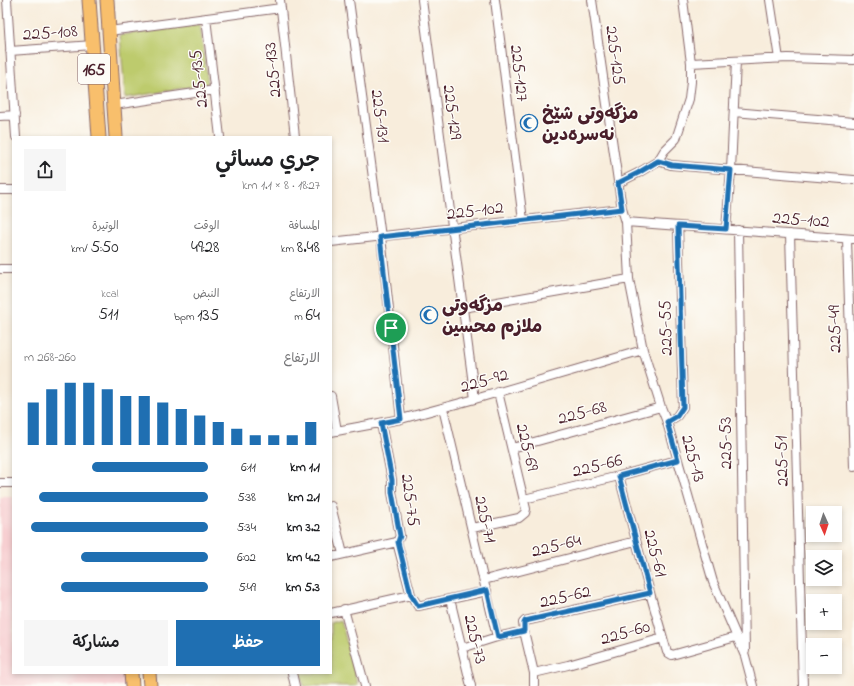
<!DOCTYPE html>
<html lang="ar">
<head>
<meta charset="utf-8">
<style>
	:root { --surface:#fff; --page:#f6f6f6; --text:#202124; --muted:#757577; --accent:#1f6fb2 }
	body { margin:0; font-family:"Indie Flower","Playpen Sans Arabic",sans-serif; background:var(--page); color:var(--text); direction:rtl; height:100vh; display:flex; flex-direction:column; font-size:15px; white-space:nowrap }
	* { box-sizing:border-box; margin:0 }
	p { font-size:13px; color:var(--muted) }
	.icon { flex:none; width:22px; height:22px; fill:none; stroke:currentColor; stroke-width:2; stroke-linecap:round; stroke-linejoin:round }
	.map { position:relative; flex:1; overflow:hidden; direction:ltr }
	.side { position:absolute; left:12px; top:136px; width:320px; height:538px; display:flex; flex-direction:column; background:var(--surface); border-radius:0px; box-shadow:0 2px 6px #0003; direction:rtl }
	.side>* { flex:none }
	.needle { width:26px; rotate:177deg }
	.buttons { position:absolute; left:806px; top:506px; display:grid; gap:8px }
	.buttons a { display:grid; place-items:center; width:36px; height:36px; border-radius:0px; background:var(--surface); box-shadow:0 2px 6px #0003; font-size:20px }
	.pin { position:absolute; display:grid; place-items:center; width:34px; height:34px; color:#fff; margin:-17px; border:2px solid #fff; border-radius:50%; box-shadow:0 1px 4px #0007 }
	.round { display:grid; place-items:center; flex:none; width:42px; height:42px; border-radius:0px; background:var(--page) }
	.headline { display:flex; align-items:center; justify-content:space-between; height:68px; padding:0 12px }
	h1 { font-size:22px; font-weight:600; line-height:30px }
	.metrics { display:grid; grid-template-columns:repeat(3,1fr); gap:6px; height:68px; padding:4px 12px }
	.metrics div { display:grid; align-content:center }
	.metrics b { font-size:17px; font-weight:600 }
	.metrics small { font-size:11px; font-weight:400 }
	.metrics p { font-size:11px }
	.chart { height:112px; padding:8px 12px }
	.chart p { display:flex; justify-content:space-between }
	.chart svg { width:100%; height:72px; margin-top:4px; stroke:var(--accent); stroke-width:6 }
	.button { display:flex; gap:8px; margin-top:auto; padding:8px 12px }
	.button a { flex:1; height:46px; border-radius:0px; background:var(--accent); color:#fff; font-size:16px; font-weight:600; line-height:46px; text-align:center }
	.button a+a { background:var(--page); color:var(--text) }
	ul { padding:0 12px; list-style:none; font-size:13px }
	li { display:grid; grid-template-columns:64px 48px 1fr; align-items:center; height:30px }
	li i { height:10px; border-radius:5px; background:var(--accent) }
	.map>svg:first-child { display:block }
	.built { fill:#f7cfd1 }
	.green { fill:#bdcb6d; stroke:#84754c }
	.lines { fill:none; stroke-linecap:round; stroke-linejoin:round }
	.minor-casing { stroke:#876769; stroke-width:10 }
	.primary-casing { stroke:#876769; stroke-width:15 }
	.minor { stroke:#fff; stroke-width:8 }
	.primary { stroke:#f8bf6c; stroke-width:13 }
	.route-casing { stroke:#fff; stroke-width:8 }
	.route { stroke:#1f6fb2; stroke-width:5 }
	.labels { text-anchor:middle; stroke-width:3; stroke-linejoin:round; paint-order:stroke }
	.shield { fill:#fdfcf7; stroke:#806168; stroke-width:1 }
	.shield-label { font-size:17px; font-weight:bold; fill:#4a1f2b }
	.street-label { font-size:18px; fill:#4a1f2b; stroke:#fdfcf7 }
	.poi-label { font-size:18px; font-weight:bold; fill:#4a1f2b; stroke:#fdfcf7; text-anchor:start }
</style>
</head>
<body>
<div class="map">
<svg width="854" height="686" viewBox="0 0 854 686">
	<rect width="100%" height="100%" fill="#fdfcf7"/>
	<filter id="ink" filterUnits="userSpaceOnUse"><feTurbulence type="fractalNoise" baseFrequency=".025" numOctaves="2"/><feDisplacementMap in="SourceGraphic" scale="8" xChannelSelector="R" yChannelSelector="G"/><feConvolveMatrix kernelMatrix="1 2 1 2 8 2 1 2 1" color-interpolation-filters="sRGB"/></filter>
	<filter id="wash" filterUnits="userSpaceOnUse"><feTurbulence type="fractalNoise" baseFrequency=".012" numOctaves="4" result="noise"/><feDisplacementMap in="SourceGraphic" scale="16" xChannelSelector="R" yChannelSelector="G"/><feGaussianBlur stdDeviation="0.9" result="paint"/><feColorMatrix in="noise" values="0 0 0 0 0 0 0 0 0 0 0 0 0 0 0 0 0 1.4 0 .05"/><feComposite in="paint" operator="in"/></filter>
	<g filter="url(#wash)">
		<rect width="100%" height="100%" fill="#f8eddc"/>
		<path class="built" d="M0 497H13V673H131L132 686H0Z"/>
		<path class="green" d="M200 24 208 84 125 98 120 35Z
			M341 620 358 686H304L300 673H331V623Z"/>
	</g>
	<g filter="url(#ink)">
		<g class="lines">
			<defs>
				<path id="minor" d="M7 0 16 137
					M280 0 295 137
					M349 0 381 237 401 419
					M422 0 475 399
					M495 0 523 220
					M592 0 622 209 626 222 629 279 643 350 661 407 667 422 713 582 745 656 753 686
					M770 0 779 59
					M206 18 220 137
					M109 31 281 8
					M10 51 93 45
					M691 63 788 58 854 60
					M114 105 215 90
					M734 112 854 122
					M0 116 15 115
					M658 161 671 165 854 180
					M618 183 638 173 658 161 664 151 676 139 689 99 691 82V63L683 0
					M0 190H13
					M626 222 854 239
					M726 229 731 170 736 61
					M738 230 745 651
					M790 234 803 686
					M847 239 854 467
					M331 242 622 209
					M0 269H13
					M463 308 629 279
					M331 396 337 431
					M443 408 497 637
					M667 422 677 416 683 407 678 226
					M381 423 392 480V492L400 536 397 542 411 595 418 606 487 591
					M331 432 401 419 475 399 643 350
					M512 448 661 407
					M619 476 650 593 663 638
					M0 483H13
					M524 499 619 476 677 460
					M331 506 343 554
					M472 528 519 518 525 513 526 509 498 392
					M331 557 397 542
					M484 580 636 541
					M450 599 471 686
					M344 609 365 686
					M331 613 411 595
					M524 631 534 673V686
					M462 648 497 637 524 631 523 623 525 621 650 593
					M292 673 295 686
					M534 673 568 665 663 638 667 652 672 655 736 637"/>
				<path id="primary" d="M89 0 99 137
					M107 0 116 137
					M131 673 132 686
					M149 673 150 686"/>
			</defs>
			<use href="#minor" class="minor-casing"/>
			<use href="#primary" class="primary-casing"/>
			<use href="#minor" class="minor"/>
			<use href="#primary" class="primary"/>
		</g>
	</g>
	<g class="lines" filter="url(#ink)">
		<defs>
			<path id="route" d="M658 161 672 165 731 170 726 229 678 226 683 407 677 416 667 422 678 460 619 476 650 593 525 621 524 623V631L498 637 487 590 418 606 411 595 398 542 400 536 392 492V480L381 423 401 419 380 237 622 209 618 183 638 173Z"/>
		</defs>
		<use href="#route" class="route-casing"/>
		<use href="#route" class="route"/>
	</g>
	<defs>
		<symbol id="mosque-ring" viewBox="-11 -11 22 22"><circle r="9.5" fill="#fdfcf7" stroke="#1f6fb2" stroke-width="1.5"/><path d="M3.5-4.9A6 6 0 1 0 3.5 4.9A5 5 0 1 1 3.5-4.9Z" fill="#1f6fb2"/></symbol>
	</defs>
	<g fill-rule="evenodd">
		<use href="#mosque-ring" x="519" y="113" width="20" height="20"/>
		<use href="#mosque-ring" x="419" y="305" width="20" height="20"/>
	</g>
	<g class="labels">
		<rect class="shield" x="78" y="54" width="32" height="30" rx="3"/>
		<g class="shield-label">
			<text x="94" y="75">165</text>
		</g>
		<g class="street-label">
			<text transform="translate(50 32) rotate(-4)" y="6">225-108</text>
			<text transform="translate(616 55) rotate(82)" y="6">225-125</text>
			<text transform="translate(272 70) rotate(-96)" y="6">225-133</text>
			<text transform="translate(520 73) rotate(83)" y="6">225-127</text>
			<text transform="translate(198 79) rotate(-97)" y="6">225-135</text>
			<text transform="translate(453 112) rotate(82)" y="6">225-129</text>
			<text transform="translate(381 116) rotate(82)" y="6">225-131</text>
			<text transform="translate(475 210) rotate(-7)" y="6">225-102</text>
			<text transform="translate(801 219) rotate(4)" y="6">225-102</text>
			<text transform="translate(665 328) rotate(-92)" y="6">225-55</text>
			<text transform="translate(834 329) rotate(-92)" y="6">225-49</text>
			<text transform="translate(484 380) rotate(-16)" y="6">225-92</text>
			<text transform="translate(582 412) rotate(-15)" y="6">225-68</text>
			<text transform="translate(725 443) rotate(-91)" y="6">225-53</text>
			<text transform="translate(528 447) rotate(76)" y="6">225-69</text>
			<text transform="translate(694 458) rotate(74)" y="6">225-13</text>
			<text transform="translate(781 461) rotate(-92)" y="6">225-51</text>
			<text transform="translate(597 465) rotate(-14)" y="6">225-66</text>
			<text transform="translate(411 500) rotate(82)" y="6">225-75</text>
			<text transform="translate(486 519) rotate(77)" y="6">225-71</text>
			<text transform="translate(556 545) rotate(-14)" y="6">225-64</text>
			<text transform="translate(656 553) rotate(75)" y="6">225-61</text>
			<text transform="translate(565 596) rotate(-13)" y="6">225-62</text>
			<text transform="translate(625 632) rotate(-16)" y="6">225-60</text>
			<text transform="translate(476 639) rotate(76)" y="6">225-73</text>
		</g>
		<g class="poi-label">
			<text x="542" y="119">مزگه‌وتی شێخ<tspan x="542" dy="21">نه‌سرەدین</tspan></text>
			<text x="442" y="311">مزگه‌وتی<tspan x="442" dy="21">ملازم محسین</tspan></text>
		</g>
	</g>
</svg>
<div class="buttons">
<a><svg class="needle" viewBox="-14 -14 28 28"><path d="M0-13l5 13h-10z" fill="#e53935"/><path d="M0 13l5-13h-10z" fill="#757577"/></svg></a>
<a><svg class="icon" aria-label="layers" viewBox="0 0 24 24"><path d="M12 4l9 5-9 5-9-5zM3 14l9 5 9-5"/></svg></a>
<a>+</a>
<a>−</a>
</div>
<div class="pin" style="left:391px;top:328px;background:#1e9e55"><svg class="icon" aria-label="arrive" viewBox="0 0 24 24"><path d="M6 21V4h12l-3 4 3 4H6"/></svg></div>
<section class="side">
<div class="headline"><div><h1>جري مسائي</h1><p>18:27 · 8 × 1.1 km</p></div><a class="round"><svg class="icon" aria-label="share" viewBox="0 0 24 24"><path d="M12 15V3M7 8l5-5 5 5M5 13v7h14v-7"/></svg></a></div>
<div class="metrics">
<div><p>المسافة</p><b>8.48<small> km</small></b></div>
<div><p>الوقت</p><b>49:28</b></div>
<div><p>الوتيرة</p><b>5:50<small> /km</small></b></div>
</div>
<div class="metrics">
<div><p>الارتفاع</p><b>64<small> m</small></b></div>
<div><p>النبض</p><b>135<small> bpm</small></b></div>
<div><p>kcal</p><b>511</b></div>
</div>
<div class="chart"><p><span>الارتفاع</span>260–268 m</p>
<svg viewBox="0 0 160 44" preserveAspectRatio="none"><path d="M5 44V18M15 44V10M25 44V6M35 44V6M45 44V10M55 44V14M65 44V14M75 44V18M85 44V22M95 44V26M105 44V30M115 44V34M125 44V38M135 44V38M145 44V38M155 44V30"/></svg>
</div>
<ul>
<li><b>1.1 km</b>6:11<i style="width:63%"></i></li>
<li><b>2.1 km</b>5:38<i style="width:92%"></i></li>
<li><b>3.2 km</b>5:34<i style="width:96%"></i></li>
<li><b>4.2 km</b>6:02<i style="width:69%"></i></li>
<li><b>5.3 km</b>5:49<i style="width:80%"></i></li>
</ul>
<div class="button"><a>حفظ</a><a>مشاركة</a></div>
</section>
</div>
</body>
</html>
